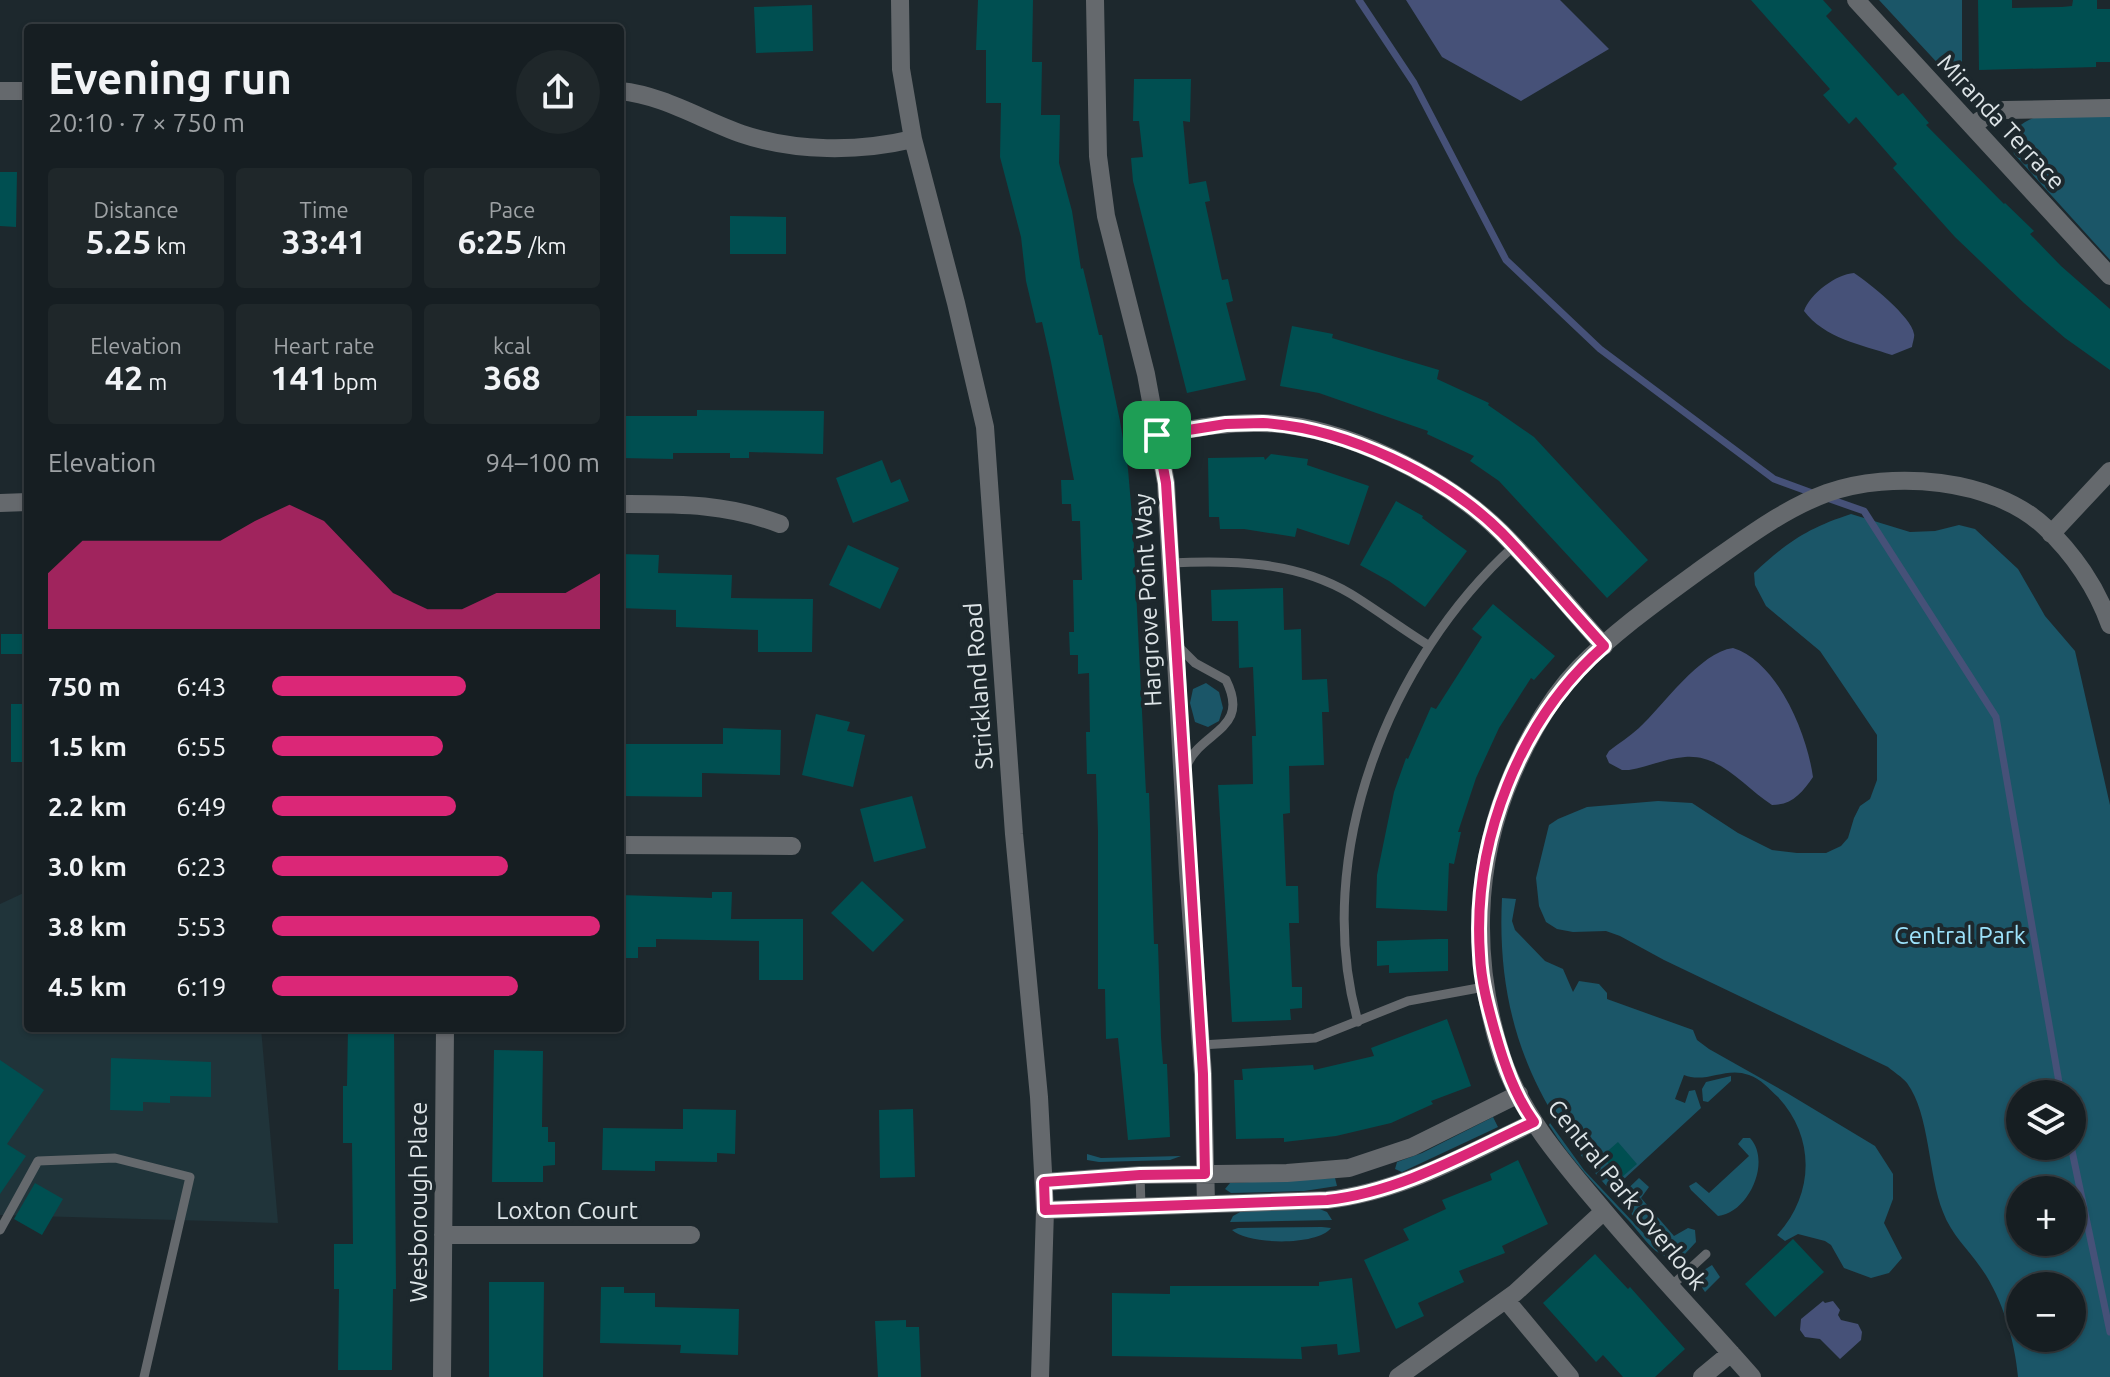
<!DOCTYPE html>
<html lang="en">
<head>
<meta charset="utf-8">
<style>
	:root { --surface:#161e22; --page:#1f272a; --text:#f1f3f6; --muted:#9ea2a5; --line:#353c40; --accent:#db2777 }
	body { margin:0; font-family:Ubuntu,sans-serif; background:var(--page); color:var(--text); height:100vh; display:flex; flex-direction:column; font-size:30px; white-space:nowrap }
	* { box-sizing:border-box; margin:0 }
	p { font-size:26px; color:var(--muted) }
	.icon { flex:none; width:44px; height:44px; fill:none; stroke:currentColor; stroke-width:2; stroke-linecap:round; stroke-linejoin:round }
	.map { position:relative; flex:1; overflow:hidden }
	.panel { position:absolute; left:24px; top:24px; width:600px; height:1008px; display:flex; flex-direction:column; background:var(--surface); border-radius:8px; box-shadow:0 2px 6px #0004,0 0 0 2px var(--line) }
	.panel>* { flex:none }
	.buttons { position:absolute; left:2006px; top:1080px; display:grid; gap:16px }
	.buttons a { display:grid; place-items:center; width:80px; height:80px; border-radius:50%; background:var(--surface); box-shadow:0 2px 6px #0004,0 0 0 2px var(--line); font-size:40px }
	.pin { position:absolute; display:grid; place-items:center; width:68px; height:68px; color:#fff; margin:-34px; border-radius:16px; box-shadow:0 4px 12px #0006 }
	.round { display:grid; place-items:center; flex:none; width:84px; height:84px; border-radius:42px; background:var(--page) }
	.head { display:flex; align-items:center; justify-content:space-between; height:136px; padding:0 24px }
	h1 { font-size:44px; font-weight:600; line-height:60px }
	.metrics { display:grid; grid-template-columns:repeat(3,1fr); gap:12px; height:136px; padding:8px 24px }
	.metrics div { display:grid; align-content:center; border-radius:8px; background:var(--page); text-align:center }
	.metrics b { font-size:34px; font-weight:600 }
	.metrics small { font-size:22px; font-weight:400 }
	.metrics p { font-size:22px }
	.chart { height:224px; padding:16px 24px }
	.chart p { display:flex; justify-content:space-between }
	.chart svg { width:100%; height:144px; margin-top:8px; fill:var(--accent); opacity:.7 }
	ul { padding:0 24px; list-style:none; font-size:26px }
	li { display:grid; grid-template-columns:128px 96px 1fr; align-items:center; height:60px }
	li i { height:20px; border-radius:10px; background:var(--accent) }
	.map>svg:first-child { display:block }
	.built { fill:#20343a }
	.green { fill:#1b5668; fill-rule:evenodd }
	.water { fill:#465178 }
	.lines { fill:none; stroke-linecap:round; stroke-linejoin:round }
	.stream { stroke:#465178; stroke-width:7 }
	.building { fill:#004f51 }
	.lane { stroke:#65696d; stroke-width:9 }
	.street { stroke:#65696d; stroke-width:18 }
	.route-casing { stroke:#fff; stroke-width:16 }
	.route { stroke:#db2777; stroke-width:10 }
	.labels { text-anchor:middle; stroke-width:8; stroke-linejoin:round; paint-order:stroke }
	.street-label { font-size:24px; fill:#dde4e7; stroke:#1d282d }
	.park-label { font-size:24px; fill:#9de3fc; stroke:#1d282d }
</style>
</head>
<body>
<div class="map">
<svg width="2110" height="1377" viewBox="0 0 2110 1377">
	<rect width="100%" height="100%" fill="#1d282d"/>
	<path class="built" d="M28 891V1028H261L278 1223 0 1215V904Z"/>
	<path class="green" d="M1879 0H1962V84L1956 83Z
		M2040 116H2110V260L2014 154C2008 133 2020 121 2040 116Z
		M1851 514 1910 532 1935 531 1959 525 1975 529 2018 569 2045 616 2075 651 2110 805V1377H2018C2015 1341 2002 1297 1981 1268 1968 1249 1951 1234 1943 1212 1928 1175 1930 1114 1907 1083 1902 1077 1894 1072 1888 1067L1664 960 1620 936 1606 931 1573 932 1557 929 1546 922 1539 906 1536 878 1549 825 1558 819 1587 807 1658 801 1692 803 1738 833 1772 850 1797 853H1826L1841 846 1848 838 1854 818 1860 806 1870 799 1877 780V735L1820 651 1766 606 1755 585 1754 573C1787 542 1808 528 1851 514ZM2020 1094H2072V1146H2020ZM2020 1190H2072V1242H2020ZM2020 1286H2072V1338H2020Z
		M1206 683 1219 692 1223 708 1219 721 1208 727 1195 722 1190 703 1193 689Z
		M1502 898 1516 899 1512 921 1515 930 1545 961 1563 969 1573 992 1579 981 1599 984 1607 993V999L1693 1030 1697 1040 1709 1049 1787 1093 1875 1146 1893 1174V1199L1884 1223 1902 1258 1889 1273 1871 1278 1844 1268 1831 1245 1825 1241 1798 1234 1785 1241 1777 1235C1814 1195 1816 1138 1778 1097 1769 1089 1761 1079 1749 1075 1726 1066 1706 1084 1684 1075L1675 1099 1685 1103 1689 1091 1695 1090 1701 1108 1611 1191C1532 1104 1496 1016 1502 898Z
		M1731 1076V1081L1708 1102 1703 1101 1702 1089 1706 1082Z
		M1493 1117 1498 1127 1402 1172 1395 1169 1397 1162 1422 1153Z
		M1550 1123 1584 1170 1666 1257C1651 1251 1641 1234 1630 1222 1601 1191 1571 1161 1549 1125Z
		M1743 1138H1750C1772 1162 1748 1213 1718 1216L1691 1190 1689 1186 1696 1182 1709 1193 1749 1156 1738 1144Z
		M1087 1154 1101 1158 1181 1156 1170 1160 1099 1162 1087 1160Z
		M1335 1178 1337 1186 1304 1191 1231 1193 1225 1189 1230 1183Z
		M1639 1178 1649 1187 1641 1198 1674 1236 1688 1228 1695 1230 1696 1242 1684 1255 1676 1258 1671 1255 1617 1199Z
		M1317 1208 1327 1212 1332 1220 1230 1222 1233 1216 1242 1211Z
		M1238 1228 1322 1227 1331 1228C1317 1246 1249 1245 1232 1230Z
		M1712 1265 1720 1277 1705 1292 1697 1280 1704 1270Z"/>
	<path class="water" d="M1406 0H1560L1609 49 1521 101 1442 57Z
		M1854 273C1868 282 1912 317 1914 334 1915 336 1912 345 1912 347L1892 355C1862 345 1824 338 1804 311 1810 294 1836 274 1854 273Z
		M1733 648C1778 662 1807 734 1813 777 1802 793 1792 805 1772 805 1744 787 1721 754 1685 757 1666 758 1648 767 1629 770H1622L1609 763 1606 756 1609 751C1619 743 1629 737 1639 728 1663 706 1700 652 1733 648Z
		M1823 1301 1825 1303 1833 1301 1840 1310 1838 1315 1841 1320 1858 1324 1862 1332 1861 1340 1840 1359 1820 1339 1805 1337 1800 1330 1801 1319Z"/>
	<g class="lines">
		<path class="stream" d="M1359 0 1414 83 1506 260 1600 349 1774 479 1815 494
			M1827 498 1864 511 1996 717 2061 1094
			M2071 1146 2110 1332"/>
	</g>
	<path class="building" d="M978 0H1033L1032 62H1042L1041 115H1060L1059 163 1072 211 1081 269 1083 268 1099 335H1102L1120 421 1128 469 1133 528 1146 793H1149L1154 944H1158L1161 1037 1163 1064H1167L1170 1137 1128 1140 1118 1038 1106 1039 1105 989H1098V832L1096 774H1087L1086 732H1090L1089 673 1078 674V655H1070L1069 632H1074L1073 580H1082L1080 521H1072L1071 504H1062L1061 480H1074L1051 362 1042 322 1036 323 1026 281 1021 237 1000 157 1001 103H986V50H976Z
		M1751 0H1823L1832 10 1826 16 1898 96 1903 93 1929 123 1926 125 2004 204 2005 203 2034 231 2030 234 2061 266 2110 309V370L2065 338 2024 303 1955 237 1893 168 1897 164 1856 117 1849 124 1823 95 1830 89Z
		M1978 0H2012V8L2062 7 2072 6 2073 0H2097V9H2110V62H2096V67L1979 70Z
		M812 5 813 51 756 53 754 7Z
		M1134 79H1191L1190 122 1183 121 1189 184 1206 181 1210 201 1205 202 1222 280 1228 279 1233 301 1226 303 1246 380 1187 393 1133 181 1131 158 1143 157 1139 121H1133Z
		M0 172H17L16 227 0 226Z
		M730 216 786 217V254H730Z
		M1292 326 1333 334 1332 338 1439 370 1437 379 1489 403 1488 405 1534 437 1648 560 1607 598 1499 481 1470 461 1474 456 1427 434 1428 431 1319 393 1280 386Z
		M697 410 824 411 823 454 749 452V458H730V453H673V459L620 458 621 416H697Z
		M1271 454 1308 459 1307 465 1369 486 1349 545 1297 528 1295 537 1244 529H1220L1219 517H1209L1208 458 1264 457 1265 460Z
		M882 460 891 483 900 479 909 501 853 523 836 478Z
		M1396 501 1423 516 1422 518 1467 551 1425 607 1389 581 1360 565Z
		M848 545 899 568 880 609 829 585Z
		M620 554 659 555 658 573 732 575 731 598 813 599 812 652H758V630L676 627V610L620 608Z
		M1283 588 1284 630 1301 629 1302 680 1327 679 1329 712H1322L1324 765 1289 766 1290 813 1283 814 1286 886H1298L1299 923H1289L1292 987H1302V1008L1290 1009 1291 1020 1232 1022 1218 785 1253 784 1252 736H1256L1253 667 1239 668 1238 621H1212L1211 590Z
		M1493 604 1555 656 1534 680 1531 678 1499 728 1476 778 1458 832H1461L1454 864 1449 863 1447 911 1376 908 1377 875 1394 792 1406 758 1408 759 1431 707 1436 709 1482 637 1472 629Z
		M1 634H28V654H1Z
		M11 704H28V762H11Z
		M816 714 850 722 847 731 865 735 853 787 802 775Z
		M723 728 781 730 780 775 702 773V797L620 796V744H723Z
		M912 796 926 848 874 862 860 809Z
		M862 881 904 920 873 952 831 913Z
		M712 892H732L731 919H803V980H759V941L656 939V947H638V958H620V895L712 898Z
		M1438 939H1448V971L1389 973V965L1377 966V941Z
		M1447 1019 1471 1086 1431 1101 1433 1104 1391 1123 1336 1136 1284 1142V1138L1236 1139 1234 1080H1243L1242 1069 1313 1065 1314 1070 1374 1056 1371 1048Z
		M348 1028H394L396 1289H393L392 1370H338L339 1289H334V1244H353L352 1143H343V1086H347Z
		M494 1050 543 1051 542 1127H548V1142H555V1165L543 1166V1182H492Z
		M111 1058 211 1062V1097L170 1096V1103L143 1102V1111L110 1110Z
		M0 1060 44 1090 7 1144 26 1156 0 1194Z
		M683 1109 736 1110 735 1154 717 1153V1162L655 1161V1171L602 1170 603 1128 683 1129Z
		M913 1109 915 1177 880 1178 879 1110Z
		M1618 1142 1637 1164 1621 1178 1602 1156Z
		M1518 1160 1548 1224 1502 1246 1505 1253 1459 1271 1464 1282 1418 1303 1424 1316 1396 1329 1364 1260 1409 1240 1403 1229 1446 1209 1442 1200 1492 1180 1490 1174Z
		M35 1183 63 1199 42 1235 14 1219Z
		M1793 1239 1824 1272 1775 1317 1745 1284Z
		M1595 1254 1628 1289 1630 1287 1685 1349 1655 1377H1623L1603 1355 1596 1362 1543 1303Z
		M1352 1278 1360 1352 1338 1355 1337 1344 1301 1347 1302 1359 1112 1356V1293L1170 1294V1286H1319V1282Z
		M489 1282H544L543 1377H489Z
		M601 1287H624V1293H655V1307L739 1309 738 1355 680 1353 681 1345 600 1343Z
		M906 1320V1327H919L921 1377H878L875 1321Z"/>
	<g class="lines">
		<path class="lane" d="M1170 563C1232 560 1296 561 1351 594 1377 610 1402 629 1428 645
			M1178 646 1195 663 1226 680C1251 730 1202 730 1187 765
			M1358 1022C1311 855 1389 659 1514 546
			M1201 1045 1315 1038 1408 1001 1484 987
			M1140 1175 1141 1206
			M0 1230 38 1161 115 1158 190 1177 144 1377
			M1670 1287 1706 1254"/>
		<path class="street" d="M900 0 901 69 913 139 956 303 985 427 1014 834 1039 1097 1045 1210 1040 1377
			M1095 0 1098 156 1106 216 1146 374 1166 483 1188 873 1203 1074 1206 1204
			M1856 0 2110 276
			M0 91H28
			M620 91C663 95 702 120 742 134 795 152 859 152 913 139
			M1972 126 1989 114 2004 110 2110 108
			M1157 435C1192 429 1225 422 1260 423 1341 424 1444 476 1501 532 1537 568 1570 608 1604 646
			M0 503 28 502
			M620 504C678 504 725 503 780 524
			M2051 534 2110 471
			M620 845 792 846
			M1044 1182 1140 1175 1287 1173 1349 1168 1412 1147 1519 1094
			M1045 1210 1327 1200C1401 1192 1468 1154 1534 1122
			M443 1235H691
			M1506 1300 1570 1377
			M442 1377 445 1028
			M1398 1377 1515 1293 1604 1211
			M1702 1377 1731 1353
			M1752 1377C1701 1319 1648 1264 1599 1205 1561 1160 1521 1114 1502 1057 1472 964 1473 865 1512 775 1528 738 1551 697 1579 668 1615 631 1659 600 1700 570 1740 542 1781 510 1827 493 1891 470 1993 478 2045 527 2073 553 2097 588 2110 625"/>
	</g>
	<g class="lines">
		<defs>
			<path id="route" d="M1263 423C1345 428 1444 475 1502 533 1537 569 1570 609 1604 646 1519 720 1472 842 1480 955 1481 981 1488 1007 1495 1032 1504 1064 1515 1096 1534 1122 1467 1153 1401 1192 1327 1200L1045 1210 1044 1182 1140 1175 1205 1174 1203 1074 1166 483 1157 435 1226 424Z"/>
		</defs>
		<use href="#route" class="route-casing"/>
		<use href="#route" class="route"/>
	</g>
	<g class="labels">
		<g class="street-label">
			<text transform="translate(2001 122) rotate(47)" y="8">Miranda Terrace</text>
			<text transform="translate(1148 600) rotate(-93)" y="8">Hargrove Point Way</text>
			<text transform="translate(979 686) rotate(-94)" y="8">Strickland Road</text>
			<text transform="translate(1627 1195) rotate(51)" y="8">Central Park Overlook</text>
			<text transform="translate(419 1202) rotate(-90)" y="8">Wesborough Place</text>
			<text x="567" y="1219">Loxton Court</text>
		</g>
		<g class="park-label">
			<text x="1960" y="944">Central Park</text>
		</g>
	</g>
</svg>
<div class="buttons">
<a><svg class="icon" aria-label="layers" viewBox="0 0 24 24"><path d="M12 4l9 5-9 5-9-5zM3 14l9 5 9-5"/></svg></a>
<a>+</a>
<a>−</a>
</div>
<div class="pin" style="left:1157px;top:435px;background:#1e9e55"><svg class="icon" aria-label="arrive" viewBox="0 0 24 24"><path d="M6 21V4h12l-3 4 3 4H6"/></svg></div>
<section class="panel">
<div class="head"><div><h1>Evening run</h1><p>20:10 · 7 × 750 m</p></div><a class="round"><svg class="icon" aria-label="share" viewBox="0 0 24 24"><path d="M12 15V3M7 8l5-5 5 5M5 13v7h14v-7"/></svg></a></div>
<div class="metrics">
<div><p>Distance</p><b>5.25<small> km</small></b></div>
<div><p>Time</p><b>33:41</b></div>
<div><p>Pace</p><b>6:25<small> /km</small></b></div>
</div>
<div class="metrics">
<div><p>Elevation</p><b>42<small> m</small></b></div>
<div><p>Heart rate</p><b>141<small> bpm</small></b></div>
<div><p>kcal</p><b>368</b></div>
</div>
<div class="chart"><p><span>Elevation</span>94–100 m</p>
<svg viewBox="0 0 160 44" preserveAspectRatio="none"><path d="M0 44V27L10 17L20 17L30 17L40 17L50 17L60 11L70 6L80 11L90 22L100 33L110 38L120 38L130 33L140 33L150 33L160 27V44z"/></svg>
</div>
<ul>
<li><b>750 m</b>6:43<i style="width:59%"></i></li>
<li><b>1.5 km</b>6:55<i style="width:52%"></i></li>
<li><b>2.2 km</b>6:49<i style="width:56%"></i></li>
<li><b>3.0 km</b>6:23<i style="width:72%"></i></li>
<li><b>3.8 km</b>5:53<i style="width:100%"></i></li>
<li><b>4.5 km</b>6:19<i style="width:75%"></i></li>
</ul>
</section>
</div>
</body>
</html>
